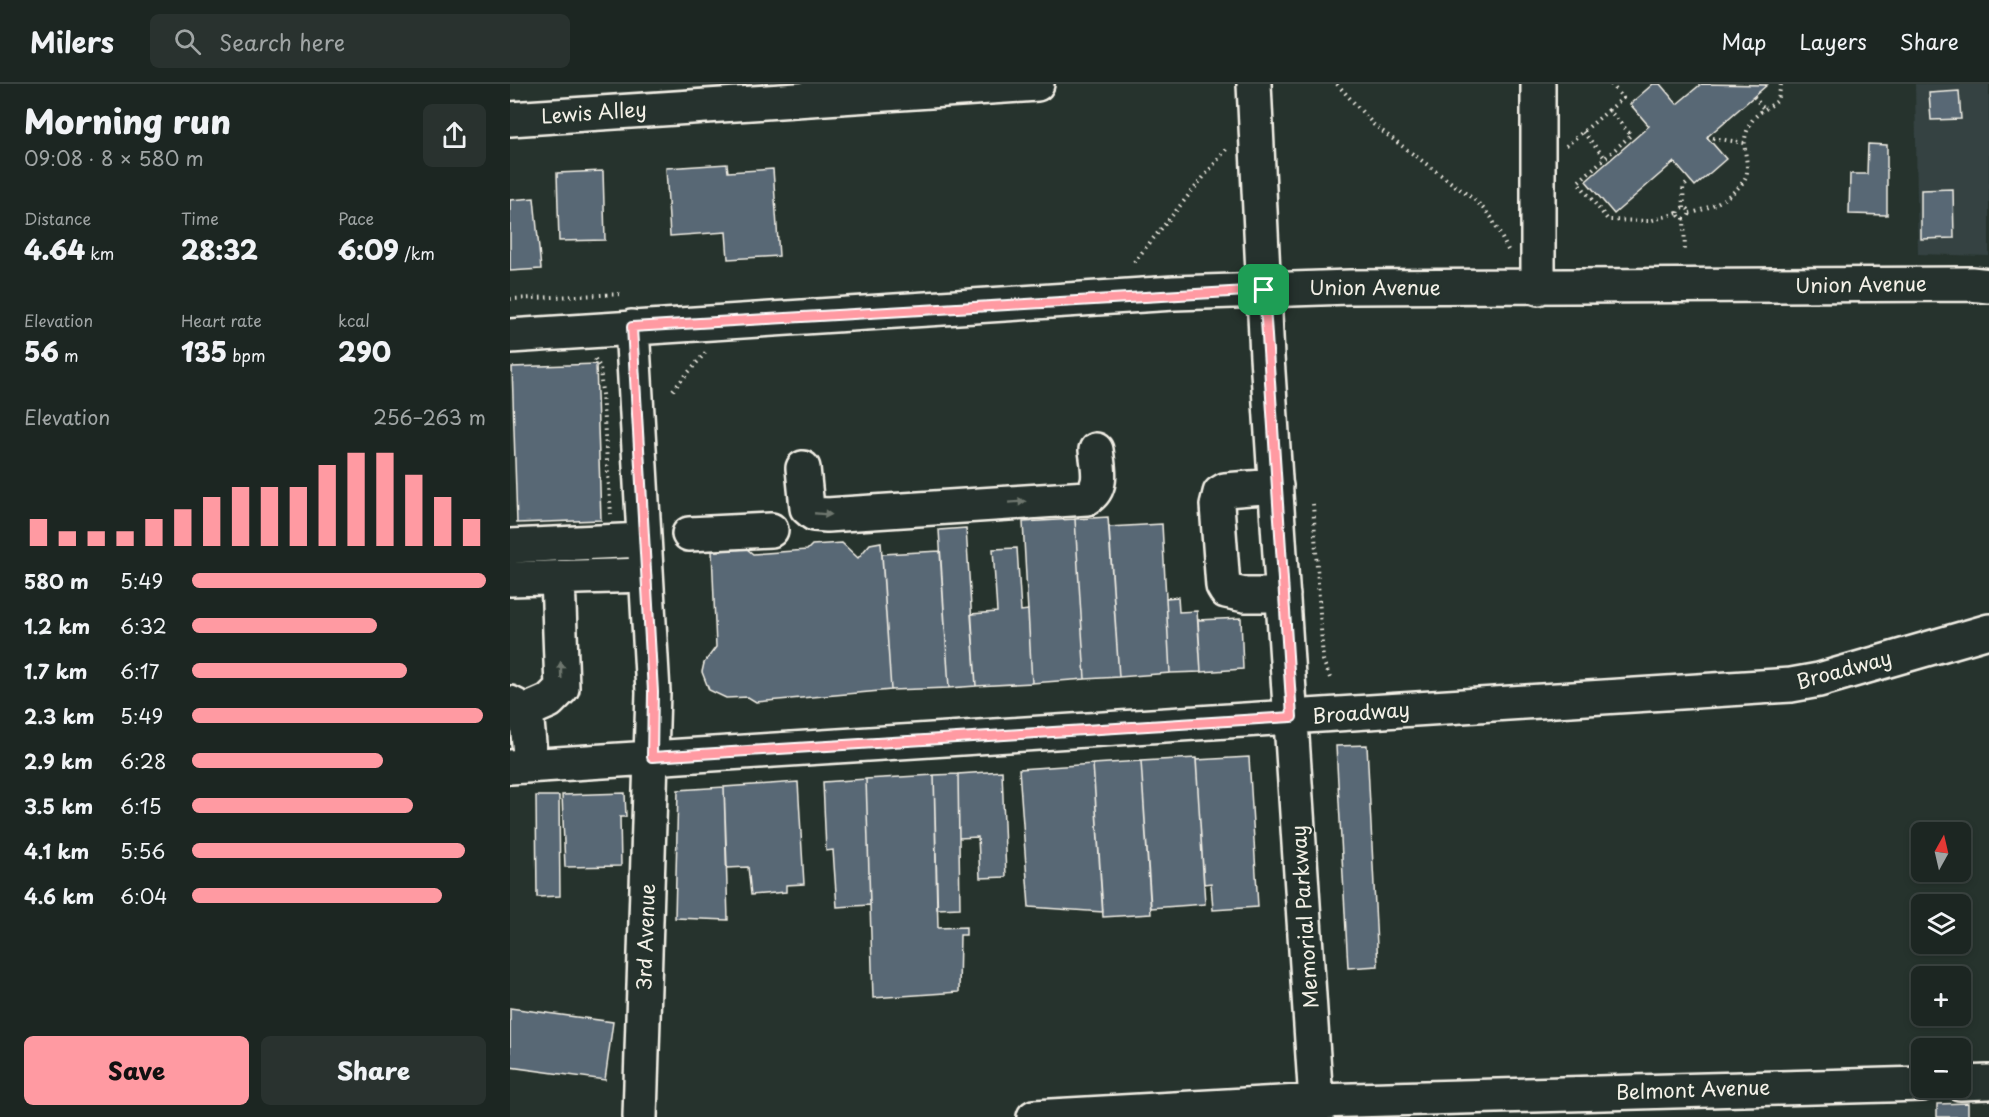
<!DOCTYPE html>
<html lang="en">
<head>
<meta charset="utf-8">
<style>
	:root { --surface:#1c2622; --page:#29322f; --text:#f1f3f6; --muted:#a0a5a5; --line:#3a4340; --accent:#ff9aa2 }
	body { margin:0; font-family:"Playpen Sans",sans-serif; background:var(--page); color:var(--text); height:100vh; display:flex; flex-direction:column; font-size:22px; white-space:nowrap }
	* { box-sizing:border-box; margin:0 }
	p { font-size:20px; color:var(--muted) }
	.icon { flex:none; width:33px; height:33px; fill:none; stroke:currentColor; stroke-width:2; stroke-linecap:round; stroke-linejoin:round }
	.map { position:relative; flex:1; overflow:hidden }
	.side { display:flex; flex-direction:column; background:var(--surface); width:510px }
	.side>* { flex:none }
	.needle { width:39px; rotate:8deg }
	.controls { position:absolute; left:1401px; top:738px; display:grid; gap:12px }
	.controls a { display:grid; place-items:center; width:60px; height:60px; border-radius:9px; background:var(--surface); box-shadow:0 3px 9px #0003,0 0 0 2px var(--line); font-size:30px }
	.pin { position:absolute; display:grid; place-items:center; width:51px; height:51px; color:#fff; margin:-26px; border-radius:12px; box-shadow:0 3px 9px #0006 }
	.round { display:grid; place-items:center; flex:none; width:63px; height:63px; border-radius:9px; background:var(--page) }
	.head { display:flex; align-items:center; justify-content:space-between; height:102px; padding:0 24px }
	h1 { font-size:33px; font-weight:800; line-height:45px }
	.figures { display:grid; grid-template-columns:repeat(3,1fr); gap:9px; height:102px; padding:6px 24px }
	.figures div { display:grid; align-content:center }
	.figures b { font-size:26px; font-weight:800 }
	.figures small { font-size:16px; font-weight:400 }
	.figures p { font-size:16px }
	.chart { height:168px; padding:12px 24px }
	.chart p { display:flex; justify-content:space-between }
	.chart svg { width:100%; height:108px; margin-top:6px; stroke:var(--accent); stroke-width:6 }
	.button { display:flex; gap:12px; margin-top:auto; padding:12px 24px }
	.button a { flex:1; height:69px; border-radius:9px; background:var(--accent); color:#111; font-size:24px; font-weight:800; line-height:69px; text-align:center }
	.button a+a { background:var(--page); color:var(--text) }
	ul { padding:0 24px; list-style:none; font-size:20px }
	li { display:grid; grid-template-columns:96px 72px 1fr; align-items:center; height:45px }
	li i { height:15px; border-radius:8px; background:var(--accent) }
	header { display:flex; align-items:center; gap:36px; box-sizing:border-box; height:84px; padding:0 30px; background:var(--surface); border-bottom:2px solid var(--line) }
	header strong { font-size:28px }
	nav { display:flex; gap:33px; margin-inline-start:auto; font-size:21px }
	.search { width:420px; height:54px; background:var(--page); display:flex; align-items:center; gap:15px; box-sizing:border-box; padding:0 21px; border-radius:9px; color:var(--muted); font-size:22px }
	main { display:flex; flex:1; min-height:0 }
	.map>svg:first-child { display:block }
	.built { fill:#354342 }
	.building { fill:#596874; stroke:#f4f1e8; stroke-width:1.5 }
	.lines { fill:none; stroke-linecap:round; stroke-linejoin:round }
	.minor-casing { stroke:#f4f1e8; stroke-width:38 }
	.path { stroke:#f4f1e8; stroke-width:4; stroke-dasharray:1.5 4.5; stroke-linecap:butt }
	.minor { stroke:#26332d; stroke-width:33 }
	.oneway { fill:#6e766e }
	.route-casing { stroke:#fff; stroke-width:12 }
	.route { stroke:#ff9aa2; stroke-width:8 }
	.labels { text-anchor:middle; stroke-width:4.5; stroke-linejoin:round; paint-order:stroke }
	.street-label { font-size:20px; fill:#f4f1e8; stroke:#26332d }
</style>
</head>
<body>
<header>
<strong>Milers</strong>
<div class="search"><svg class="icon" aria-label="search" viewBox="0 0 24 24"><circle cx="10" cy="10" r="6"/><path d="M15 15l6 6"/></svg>Search here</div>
<nav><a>Map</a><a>Layers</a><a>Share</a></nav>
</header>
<main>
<section class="side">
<div class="head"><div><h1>Morning run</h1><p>09:08 · 8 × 580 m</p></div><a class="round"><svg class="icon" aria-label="share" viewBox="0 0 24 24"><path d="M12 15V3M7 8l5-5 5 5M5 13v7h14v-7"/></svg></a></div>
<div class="figures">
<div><p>Distance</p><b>4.64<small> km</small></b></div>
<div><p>Time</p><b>28:32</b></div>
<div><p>Pace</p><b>6:09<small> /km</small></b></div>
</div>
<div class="figures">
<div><p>Elevation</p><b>56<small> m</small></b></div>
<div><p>Heart rate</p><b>135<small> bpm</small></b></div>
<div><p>kcal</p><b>290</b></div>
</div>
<div class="chart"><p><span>Elevation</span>256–263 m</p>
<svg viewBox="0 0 160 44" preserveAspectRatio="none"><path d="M5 44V33M15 44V38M25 44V38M35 44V38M45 44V33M55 44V29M65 44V24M75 44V20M85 44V20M95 44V20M105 44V11M115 44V6M125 44V6M135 44V15M145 44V24M155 44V33"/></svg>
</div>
<ul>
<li><b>580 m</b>5:49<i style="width:100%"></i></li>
<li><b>1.2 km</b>6:32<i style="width:63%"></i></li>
<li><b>1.7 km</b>6:17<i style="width:73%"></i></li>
<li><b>2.3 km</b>5:49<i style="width:99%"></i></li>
<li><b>2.9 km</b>6:28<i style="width:65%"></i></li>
<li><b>3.5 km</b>6:15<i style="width:75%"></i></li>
<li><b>4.1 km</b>5:56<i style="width:93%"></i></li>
<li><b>4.6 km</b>6:04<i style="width:85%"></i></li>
</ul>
<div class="button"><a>Save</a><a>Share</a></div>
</section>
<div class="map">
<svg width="1479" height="1033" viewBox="0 0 1479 1033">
	<rect width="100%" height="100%" fill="#26332d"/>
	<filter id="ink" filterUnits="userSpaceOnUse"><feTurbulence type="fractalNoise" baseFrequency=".0167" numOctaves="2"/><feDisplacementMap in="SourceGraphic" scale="12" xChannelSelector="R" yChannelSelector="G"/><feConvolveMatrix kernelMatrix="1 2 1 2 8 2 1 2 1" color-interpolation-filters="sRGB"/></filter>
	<g filter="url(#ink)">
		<path class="built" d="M1405 0H1479V172L1408 170Z"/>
		<path class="building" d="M1143 0H1150L1167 20 1191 0 1257 1 1197 53 1216 75 1185 102 1164 78 1104 130 1076 97 1139 42 1120 20Z
			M1449 7 1451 35 1421 36 1419 9Z
			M1358 60 1377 61V131L1339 130 1340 90H1357Z
			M217 80 218 88 263 85 269 172 218 175 216 148 160 152 156 84Z
			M93 87 95 156 49 157 47 89Z
			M1443 105 1444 154 1411 155V106Z
			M24 114 31 185 0 187V116Z
			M86 280 91 436 7 439 2 283Z
			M598 433 609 593 575 595 565 435Z
			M565 435 575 595 522 599 513 438Z
			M652 440 660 589 609 593 599 443Z
			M456 444 466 602 439 604 429 446Z
			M371 458 381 606 246 618 238 613 216 614 199 606 192 588 194 579 206 563 202 467 237 465 243 470 297 466 302 461 332 459 348 474 360 460Z
			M507 464 511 527 518 526 522 599 466 602 461 530 487 528 483 465Z
			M430 467 439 604 381 606 372 470Z
			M668 513 669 528 687 527 691 588 660 589 656 514Z
			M731 534 733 585 691 588 688 536Z
			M857 661 868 882 838 884 826 662Z
			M739 673 748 823 703 826 701 799 694 800 686 676Z
			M686 674 695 820 641 824 631 677Z
			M631 677 641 830 593 833 583 680Z
			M583 680 593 828 519 823 509 685Z
			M492 687 496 793 470 794 468 753 449 754 448 690Z
			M448 690 450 824 427 825 424 691Z
			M424 691 428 844 456 843V851H450L449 908 363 914 356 695Z
			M356 695 360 821 327 823 323 766 316 767 313 698Z
			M288 698 294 800 276 801V808L241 811 238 783 217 784 214 703Z
			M214 703 218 836 165 834 168 706Z
			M115 709 116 733H110L111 782 55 783 52 711Z
			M26 712H49L50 812 27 813Z
			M0 924 103 938 95 996 0 983Z
			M1458 1019V1033H1427V1020Z"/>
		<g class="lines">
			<defs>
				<path id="minor" d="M744 0 757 273 807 1033
					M0 35 527 0
					M1028 204V0
					M122 243 143 608 130 1033
					M0 252 664 209 840 203 1461 200 1479 202
					M293 384 297 424 304 430 317 431 577 414C594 404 588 383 586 366
					M766 402 715 406 710 409 707 421 713 502 716 507 735 511H773
					M179 450 261 446
					M0 462 134 456
					M0 495 136 491
					M0 619 16 627 39 617 52 604 48 494
					M16 627 21 681
					M0 683 1281 601 1309 596 1479 547
					M1450 999 1479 998
					M524 1033 807 1017 1412 1000"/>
			</defs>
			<use href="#minor" class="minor-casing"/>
			<path class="path" d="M827 0 864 41 966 117 981 133 998 166
				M1101 0 1113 14 1099 26 1121 51 1068 98 1098 136 1139 137 1168 129
				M1244 13 1254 25
				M1073 48 1095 74
				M1197 53 1234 59
				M1056 62 1099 26
				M1168.5 129a5.5 5.5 0 1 1 11 0a5.5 5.5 0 1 1-11 0Z
				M1174 124 1173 103 1180 97
				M1180 129C1196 127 1238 106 1237 86 1237 67 1230 60 1240 40 1247 27 1258 25 1268 16L1271 0
				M1174 134 1175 168
				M624 178 719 62
				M0 215 112 210
				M85 275 90 283 101 430
				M163 306 196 268
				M803 420 813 576 820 594"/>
			<use href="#minor" class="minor"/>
		</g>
		<defs><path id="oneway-solid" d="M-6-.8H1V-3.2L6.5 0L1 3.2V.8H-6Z" transform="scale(1.5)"/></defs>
		<g class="oneway">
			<use href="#oneway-solid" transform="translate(507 418) rotate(-4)"/>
			<use href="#oneway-solid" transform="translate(313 430) rotate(5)"/>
			<use href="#oneway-solid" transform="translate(51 586) rotate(-92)"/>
		</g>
	</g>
	<g class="lines" filter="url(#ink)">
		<defs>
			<path id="route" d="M754 206 782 633 142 673 143 608 122 243Z"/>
		</defs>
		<use href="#route" class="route-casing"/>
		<use href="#route" class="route"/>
	</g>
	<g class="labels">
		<g class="street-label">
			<text transform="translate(84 29) rotate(-4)" y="7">Lewis Alley</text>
			<text transform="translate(1351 201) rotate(-1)" y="7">Union Avenue</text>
			<text x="865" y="211">Union Avenue</text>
			<text transform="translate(1334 586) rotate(-15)" y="7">Broadway</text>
			<text transform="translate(851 629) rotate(-4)" y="7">Broadway</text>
			<text transform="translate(795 833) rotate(-94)" y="7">Memorial Parkway</text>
			<text transform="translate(136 853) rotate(-88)" y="7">3rd Avenue</text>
			<text transform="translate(1183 1006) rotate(-2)" y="7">Belmont Avenue</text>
		</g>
	</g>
</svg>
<div class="controls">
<a><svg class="needle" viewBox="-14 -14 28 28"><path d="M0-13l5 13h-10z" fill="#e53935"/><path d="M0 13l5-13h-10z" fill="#a0a5a5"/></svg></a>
<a><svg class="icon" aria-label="layers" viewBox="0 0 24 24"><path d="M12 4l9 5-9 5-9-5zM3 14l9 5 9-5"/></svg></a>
<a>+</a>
<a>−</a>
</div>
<div class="pin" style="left:754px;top:206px;background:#1e9e55"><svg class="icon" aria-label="arrive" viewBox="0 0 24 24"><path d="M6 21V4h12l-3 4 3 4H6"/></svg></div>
</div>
</main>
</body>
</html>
